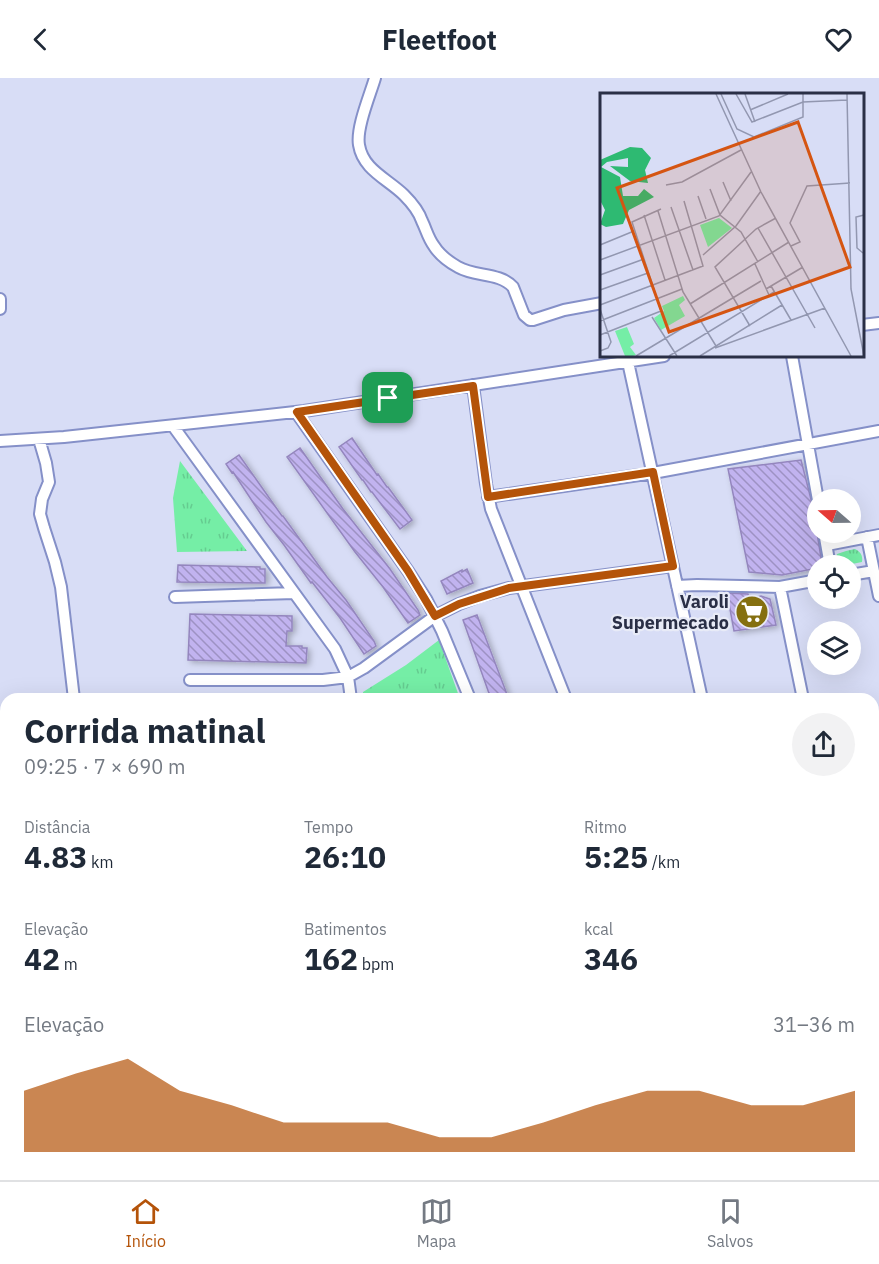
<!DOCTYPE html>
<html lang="pt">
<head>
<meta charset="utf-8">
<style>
	:root { --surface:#fff; --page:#f2f2f3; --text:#1f2937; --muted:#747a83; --line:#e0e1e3; --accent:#b45309 }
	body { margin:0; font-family:"IBM Plex Sans",sans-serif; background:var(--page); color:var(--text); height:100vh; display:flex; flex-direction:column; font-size:22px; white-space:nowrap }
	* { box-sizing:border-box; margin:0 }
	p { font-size:20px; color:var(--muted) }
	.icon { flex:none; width:33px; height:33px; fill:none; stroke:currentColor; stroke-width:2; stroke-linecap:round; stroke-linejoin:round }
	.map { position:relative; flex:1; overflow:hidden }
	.details { position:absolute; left:0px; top:615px; width:879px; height:488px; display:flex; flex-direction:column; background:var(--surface); border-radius:18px 18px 0 0; box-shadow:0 6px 24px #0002 }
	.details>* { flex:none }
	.needle { width:39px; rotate:290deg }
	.buttons { position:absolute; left:807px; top:411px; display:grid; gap:12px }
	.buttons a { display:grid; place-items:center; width:54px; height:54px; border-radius:50%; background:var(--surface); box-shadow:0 6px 24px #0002; font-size:30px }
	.pin { position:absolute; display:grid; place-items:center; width:51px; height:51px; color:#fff; margin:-26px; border-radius:12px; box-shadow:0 3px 9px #0006 }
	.round { display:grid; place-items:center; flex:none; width:63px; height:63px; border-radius:32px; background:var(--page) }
	.summary { display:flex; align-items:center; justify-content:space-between; height:102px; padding:0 24px }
	h1 { font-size:33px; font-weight:700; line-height:45px }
	.figures { display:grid; grid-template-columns:repeat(3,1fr); gap:9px; height:102px; padding:6px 24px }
	.figures div { display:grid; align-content:center }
	.figures b { font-size:30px; font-weight:700 }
	.figures small { font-size:16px; font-weight:400 }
	.figures p { font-size:16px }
	.chart { height:168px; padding:12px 24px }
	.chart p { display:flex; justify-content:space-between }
	.chart svg { width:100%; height:108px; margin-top:6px; fill:var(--accent); opacity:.7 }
	header { display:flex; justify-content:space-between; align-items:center; height:78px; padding:0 24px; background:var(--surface); font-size:27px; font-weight:700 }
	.dock { display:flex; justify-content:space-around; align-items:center; height:84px; border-top:2px solid var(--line); background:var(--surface); font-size:16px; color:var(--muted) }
	.dock a { display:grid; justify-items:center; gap:3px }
	.dock .selected { color:var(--accent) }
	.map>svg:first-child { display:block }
	.grass { fill:url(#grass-tufts) }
	.forest { fill:url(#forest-firs) }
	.building { fill:url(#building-back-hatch); stroke:#9486be; stroke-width:1.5; filter:url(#shadow) }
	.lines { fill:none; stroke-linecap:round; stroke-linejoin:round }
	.minor-casing { stroke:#8590c8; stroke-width:14 }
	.minor { stroke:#fff; stroke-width:10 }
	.route-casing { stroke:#fff; stroke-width:12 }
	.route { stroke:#b45309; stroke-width:8 }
	.labels { text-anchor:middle; stroke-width:4.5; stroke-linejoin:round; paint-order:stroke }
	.poi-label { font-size:18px; font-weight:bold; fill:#2a2f46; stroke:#e8ebf7; text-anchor:end }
	.inset-road { fill:none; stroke:#9297b0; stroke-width:1.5 }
	.view { fill:#d55512; fill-opacity:0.15; stroke:#d55512; stroke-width:3 }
	.inset-edge { fill:none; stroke:#2a2f46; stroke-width:3 }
</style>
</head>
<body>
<header><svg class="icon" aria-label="back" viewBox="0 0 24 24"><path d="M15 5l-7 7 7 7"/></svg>Fleetfoot<svg class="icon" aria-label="heart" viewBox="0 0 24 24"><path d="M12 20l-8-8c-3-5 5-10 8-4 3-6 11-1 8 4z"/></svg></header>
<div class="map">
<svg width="879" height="1102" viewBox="0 0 879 1102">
	<defs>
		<pattern id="grass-tufts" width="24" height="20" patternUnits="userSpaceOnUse" patternTransform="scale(1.5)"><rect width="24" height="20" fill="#75eea6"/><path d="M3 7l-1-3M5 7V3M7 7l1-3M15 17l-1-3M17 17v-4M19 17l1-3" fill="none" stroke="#65cc90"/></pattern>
		<pattern id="forest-firs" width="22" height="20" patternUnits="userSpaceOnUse" patternTransform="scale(1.5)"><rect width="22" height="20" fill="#2eba72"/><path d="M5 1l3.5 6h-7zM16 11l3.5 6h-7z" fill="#27985f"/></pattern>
		<pattern id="building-back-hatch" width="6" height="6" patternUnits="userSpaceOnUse" patternTransform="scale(1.5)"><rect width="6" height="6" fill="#c1b3ef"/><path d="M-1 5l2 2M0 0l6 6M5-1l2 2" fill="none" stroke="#9d92c3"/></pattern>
		<filter id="shadow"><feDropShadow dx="3" dy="2" stdDeviation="3" flood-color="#0004"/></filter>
	</defs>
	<rect width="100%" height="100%" fill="#d8ddf6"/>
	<path class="grass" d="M180 383 247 473 177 474 173 420Z
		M855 471C861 474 863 478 862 484L847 487H837L835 483 837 476 846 473Z
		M439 562 460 621H363V614L406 587Z
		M753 1097H841L842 1102H755Z"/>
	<path class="forest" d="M6 914V981L0 996V918Z
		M0 1080 6 1083V1096H167L174 1102H0Z"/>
	<path class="building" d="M352 360 377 397 378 396 387 409H388L412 442 400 451 372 414H371L363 402H362L339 369Z
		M300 370 343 431 390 491 418 532 420 537 408 545 383 509 355 474 287 379Z
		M239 377 282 438H283L327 499 346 522 374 563 376 568 364 576 340 540 312 504 311 505 284 467 266 444 233 394 232 395 226 386Z
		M801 382 818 449 817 455 822 486 818 488V490L782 497 749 494 728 391Z
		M178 487 260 489V491H265V505L177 504Z
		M467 491 473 505 447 516 441 503 462 492V494Z
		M727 515 748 516 749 521 761 518 770 521 776 547 734 553Z
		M190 536 292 538V553H287L286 568H302V570H307L306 585 188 582Z
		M477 537 508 619 503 621H491L463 542Z"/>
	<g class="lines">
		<defs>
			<path id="minor" d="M375 0C370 17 356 50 359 67 363 92 388 101 404 117 411 124 419 134 422 143 426 151 428 160 434 168 439 176 449 184 458 189 475 199 499 194 513 209L524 237 530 242H533L564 232 602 225
				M0 221V231
				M862 247 879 245
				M792 278 818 422
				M628 284 702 621
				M473 307 486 406 491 431 566 621
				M296 334 408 493 426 521 442 553 470 621
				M173 348 335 571 348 599 351 621
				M39 361 46 385 49 404 42 421 40 436 44 450 55 484 61 509 74 621
				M0 363 64 359 304 333 664 278
				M488 419 653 395 879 353
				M824 454 830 488
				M867 459 879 518
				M827 467 879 457
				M850 497 874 493
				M677 508 697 507 780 509 818 502
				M780 509 803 621
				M175 519 294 515
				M190 602H323L348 599 364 590 435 538 459 526 480 518 509 510 673 488
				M873 686 879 684
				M873 915 879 914
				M873 968 879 998
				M267 1096V1102
				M350 1096V1102
				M432 1096V1102
				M464 1096 591 1100 734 1102"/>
		</defs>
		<use href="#minor" class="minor-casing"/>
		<use href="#minor" class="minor"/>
	</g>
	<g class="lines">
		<defs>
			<path id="route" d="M473 308 488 419 653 394 673 488 509 510 459 526 435 538 408 493 297 334Z"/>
		</defs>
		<use href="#route" class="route-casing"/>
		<use href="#route" class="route"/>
	</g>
	<defs>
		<symbol id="supermarket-disc" viewBox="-11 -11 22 22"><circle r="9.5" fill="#857010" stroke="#e8ebf7"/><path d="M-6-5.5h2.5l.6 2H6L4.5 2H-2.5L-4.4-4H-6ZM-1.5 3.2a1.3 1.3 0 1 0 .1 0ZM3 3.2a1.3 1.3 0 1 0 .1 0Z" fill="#fff"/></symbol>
	</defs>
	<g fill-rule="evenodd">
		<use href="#supermarket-disc" x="733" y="515" width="38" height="38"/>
	</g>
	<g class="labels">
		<g class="poi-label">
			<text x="729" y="530">Varoli<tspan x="729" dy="21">Supermecado</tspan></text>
		</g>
	</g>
	<g transform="translate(600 15)">
		<rect width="264" height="264" fill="#d8ddf6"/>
		<path d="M119 125 132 135 108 154 100 132ZM83 203 85 207 79 212 85 223 61 237 54 225 64 218 62 213ZM27 234 34 251 30 254 36 262 33 263H25L15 238Z" fill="#75eea6"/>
		<path d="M30 54 42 55 51 65 45 77 48 90 30 88 10 73 28 74V65L7 69 1 74 20 84 23 103H38L44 96 54 104 29 117 23 131 6 134 0 131 5 117 0 107V67Z" fill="#2eba72"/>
		<path class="inset-road" d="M116 1 161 99 251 263M121 1 137 36 154 44 203 24V1M136 1 152 29 203 9 247 7M145 1 155 29M247 1 251 196 264 263M150 17 188 1M123 89 131 108M66 92 82 89 141 57M110 96 120 122 141 139 158 169M98 103 106 126M71 114 93 177M58 118 83 199 116 253M44 122 65 187M158 135 215 235M0 152 34 138M191 153 200 149 190 130 207 93 250 90M263 160 257 155 256 124 264 122M103 162 136 133 161 98M0 167 119 123 151 79M155 171 169 202M0 182 44 166M171 193 191 227M166 196 203 174M0 197 48 180M90 211 189 149M0 212 103 173 84 108M0 216 11 249 8 255 0 258M52 224 77 263M0 228 82 196M150 233 115 174 156 136 176 125M0 242 61 218 32 129 61 116M115 255 225 215M36 263 161 188M69 263 174 199M100 263 182 212"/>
		<path class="view" d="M198 29 250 174 69 239 17 95Z"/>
		<rect width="264" height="264" class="inset-edge"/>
	</g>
</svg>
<div class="buttons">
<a><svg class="needle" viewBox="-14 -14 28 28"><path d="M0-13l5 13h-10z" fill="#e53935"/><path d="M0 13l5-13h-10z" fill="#747a83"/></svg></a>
<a><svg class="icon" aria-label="locate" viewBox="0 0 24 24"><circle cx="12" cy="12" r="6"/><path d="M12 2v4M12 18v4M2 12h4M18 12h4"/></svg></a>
<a><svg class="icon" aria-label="layers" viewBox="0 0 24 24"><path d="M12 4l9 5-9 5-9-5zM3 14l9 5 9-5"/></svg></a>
</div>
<div class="pin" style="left:388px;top:320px;background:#1e9e55"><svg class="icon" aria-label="arrive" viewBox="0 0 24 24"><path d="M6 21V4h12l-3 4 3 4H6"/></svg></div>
<section class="details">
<div class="summary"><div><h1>Corrida matinal</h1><p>09:25 · 7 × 690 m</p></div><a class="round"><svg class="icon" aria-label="share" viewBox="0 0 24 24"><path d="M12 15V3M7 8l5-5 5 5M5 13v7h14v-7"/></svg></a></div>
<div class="figures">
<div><p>Distância</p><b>4.83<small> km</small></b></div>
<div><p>Tempo</p><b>26:10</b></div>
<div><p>Ritmo</p><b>5:25<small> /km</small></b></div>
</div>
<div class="figures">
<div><p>Elevação</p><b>42<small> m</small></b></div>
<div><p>Batimentos</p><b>162<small> bpm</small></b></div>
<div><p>kcal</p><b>346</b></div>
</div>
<div class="chart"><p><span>Elevação</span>31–36 m</p>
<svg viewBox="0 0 160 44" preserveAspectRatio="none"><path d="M0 44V19L10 12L20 6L30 19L40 25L50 32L60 32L70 32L80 38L90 38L100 32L110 25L120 19L130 19L140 25L150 25L160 19V44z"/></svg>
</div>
</section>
</div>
<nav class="dock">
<a class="selected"><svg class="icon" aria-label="home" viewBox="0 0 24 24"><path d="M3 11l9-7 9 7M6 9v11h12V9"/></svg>Início</a>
<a><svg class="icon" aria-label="map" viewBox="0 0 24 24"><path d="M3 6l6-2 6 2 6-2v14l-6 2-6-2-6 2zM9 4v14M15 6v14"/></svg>Mapa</a>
<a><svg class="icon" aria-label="saved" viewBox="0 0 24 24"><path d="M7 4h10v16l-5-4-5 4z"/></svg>Salvos</a>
</nav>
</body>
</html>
